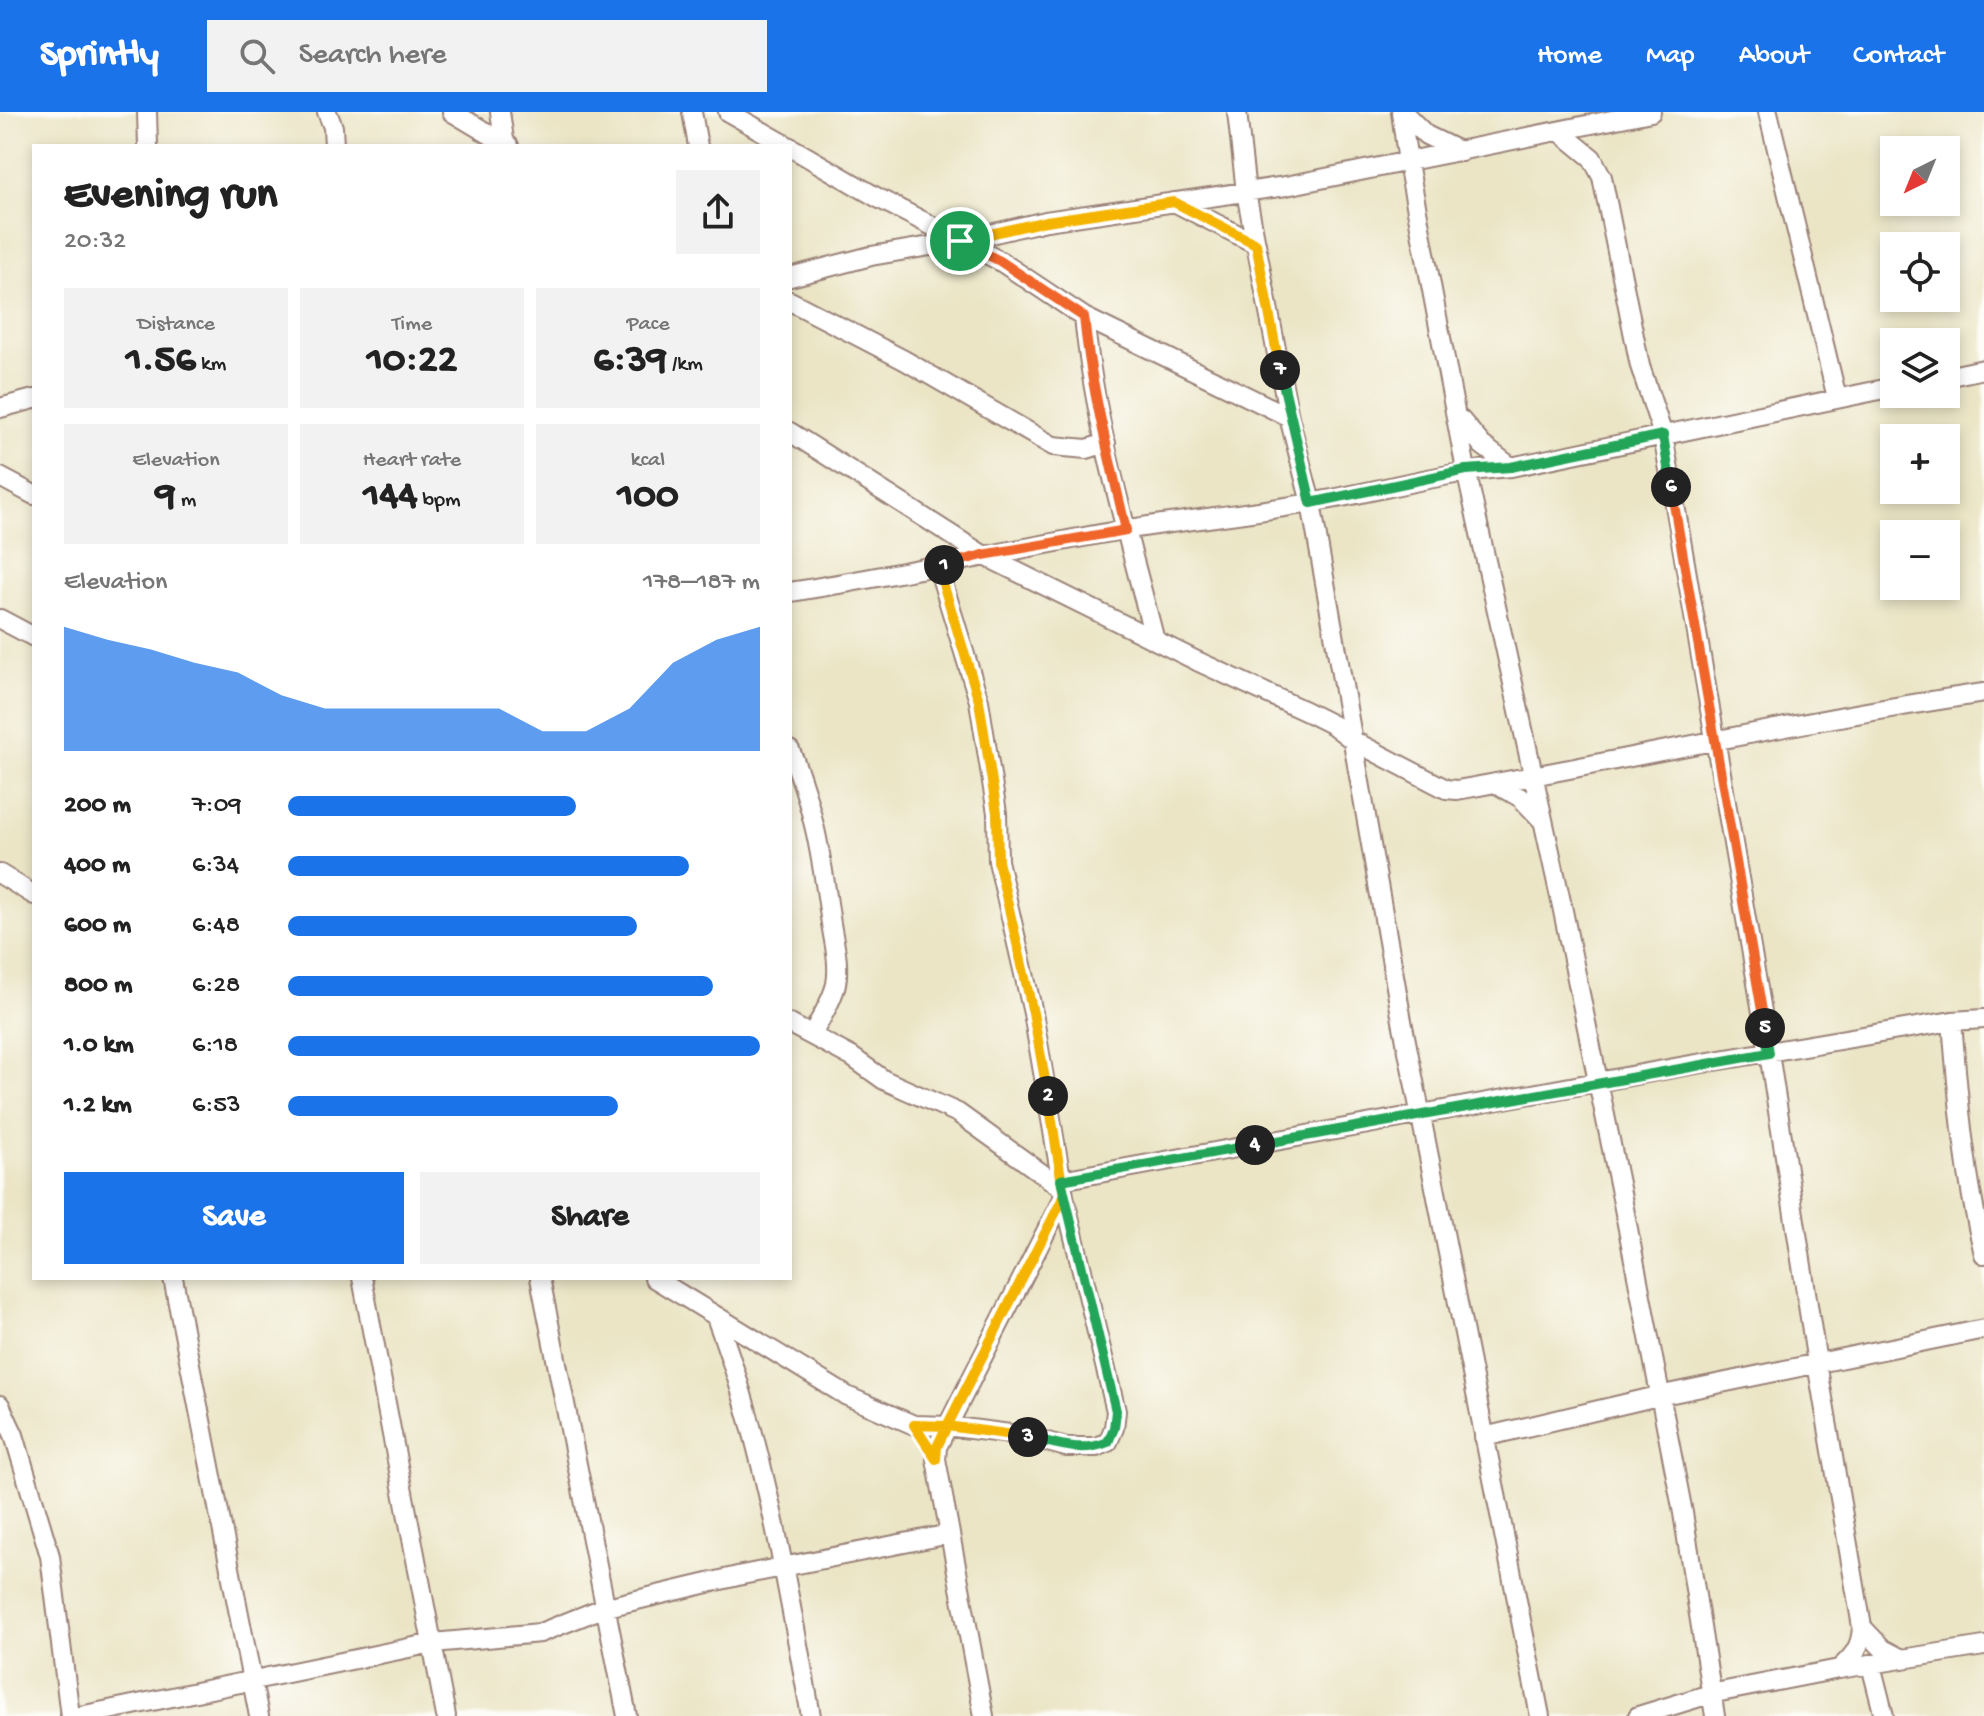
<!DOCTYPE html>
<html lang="en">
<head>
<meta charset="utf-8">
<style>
	:root { --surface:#fff; --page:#f2f2f2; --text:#222; --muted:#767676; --accent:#1a73e8 }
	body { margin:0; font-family:"Gochi Hand",sans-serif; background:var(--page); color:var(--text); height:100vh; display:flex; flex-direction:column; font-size:30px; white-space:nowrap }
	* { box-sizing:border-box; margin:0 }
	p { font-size:26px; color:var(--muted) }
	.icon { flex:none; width:44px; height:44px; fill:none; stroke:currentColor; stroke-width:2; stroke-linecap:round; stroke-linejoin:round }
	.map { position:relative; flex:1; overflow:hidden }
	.side { position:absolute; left:32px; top:32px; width:760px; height:1136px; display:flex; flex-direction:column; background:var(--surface); border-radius:0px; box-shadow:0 4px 12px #0003 }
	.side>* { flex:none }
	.needle { width:52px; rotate:223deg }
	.fabs { position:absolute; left:1880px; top:24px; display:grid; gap:16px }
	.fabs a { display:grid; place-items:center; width:80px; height:80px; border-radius:0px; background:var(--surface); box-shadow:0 4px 12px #0003; font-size:40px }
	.pin { position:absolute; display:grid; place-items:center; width:68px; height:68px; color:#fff; margin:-34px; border:4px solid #fff; border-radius:50%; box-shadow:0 2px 8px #0007 }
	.km { position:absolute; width:40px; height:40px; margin:-20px; border-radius:50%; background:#222; color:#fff; font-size:22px; line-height:40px; text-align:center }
	.round { display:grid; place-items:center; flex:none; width:84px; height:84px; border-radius:0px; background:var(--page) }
	.summary { display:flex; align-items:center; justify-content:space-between; height:136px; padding:0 32px }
	h1 { font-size:44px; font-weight:700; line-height:60px }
	.metrics { display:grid; grid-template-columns:repeat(3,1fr); gap:12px; height:136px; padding:8px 32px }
	.metrics div { display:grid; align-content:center; border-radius:0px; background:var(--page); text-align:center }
	.metrics b { font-size:40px; font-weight:700 }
	.metrics small { font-size:22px; font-weight:400 }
	.metrics p { font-size:22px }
	.chart { height:224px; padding:16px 32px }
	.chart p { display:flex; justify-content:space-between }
	.chart svg { width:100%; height:144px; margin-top:8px; fill:var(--accent); opacity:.7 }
	.primary-button { display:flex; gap:16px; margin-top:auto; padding:16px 32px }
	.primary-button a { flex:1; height:92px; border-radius:0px; background:var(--accent); color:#fff; font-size:32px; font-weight:700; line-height:92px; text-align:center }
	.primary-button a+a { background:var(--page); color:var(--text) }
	ul { padding:0 32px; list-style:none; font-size:26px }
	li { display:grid; grid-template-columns:128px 96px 1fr; align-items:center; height:60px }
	li i { height:20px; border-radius:10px; background:var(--accent) }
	header { display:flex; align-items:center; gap:48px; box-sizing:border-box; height:112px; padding:0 40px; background:var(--accent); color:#fff }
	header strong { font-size:38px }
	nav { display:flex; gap:44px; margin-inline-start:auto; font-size:28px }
	.search { width:560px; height:72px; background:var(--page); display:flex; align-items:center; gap:20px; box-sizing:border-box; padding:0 28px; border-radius:0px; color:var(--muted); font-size:30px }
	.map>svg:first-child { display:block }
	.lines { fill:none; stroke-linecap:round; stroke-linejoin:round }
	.minor-casing { stroke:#9a8278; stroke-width:22 }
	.minor { stroke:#fff; stroke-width:18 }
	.split-1-casing { stroke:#fff; stroke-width:16 }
	.split-2-casing { stroke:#fff; stroke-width:16 }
	.split-3-casing { stroke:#fff; stroke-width:16 }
	.split-4-casing { stroke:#fff; stroke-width:16 }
	.split-5-casing { stroke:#fff; stroke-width:16 }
	.split-6-casing { stroke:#fff; stroke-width:16 }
	.split-7-casing { stroke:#fff; stroke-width:16 }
	.split-8-casing { stroke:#fff; stroke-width:16 }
	.split-1 { stroke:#f0652b; stroke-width:10 }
	.split-2 { stroke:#f5b400; stroke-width:10 }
	.split-3 { stroke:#f5b400; stroke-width:10 }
	.split-4 { stroke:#22a559; stroke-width:10 }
	.split-5 { stroke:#22a559; stroke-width:10 }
	.split-6 { stroke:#f0652b; stroke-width:10 }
	.split-7 { stroke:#22a559; stroke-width:10 }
	.split-8 { stroke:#f5b400; stroke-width:10 }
</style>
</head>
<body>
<header>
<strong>Sprintly</strong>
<div class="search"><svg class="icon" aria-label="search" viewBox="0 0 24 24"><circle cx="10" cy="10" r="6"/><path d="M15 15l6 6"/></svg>Search here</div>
<nav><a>Home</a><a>Map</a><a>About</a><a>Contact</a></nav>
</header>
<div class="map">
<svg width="1984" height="1604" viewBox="0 0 1984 1604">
	<rect width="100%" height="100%" fill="#fdfcf7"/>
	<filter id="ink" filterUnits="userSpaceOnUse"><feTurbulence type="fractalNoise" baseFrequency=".0125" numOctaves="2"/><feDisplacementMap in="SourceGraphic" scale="16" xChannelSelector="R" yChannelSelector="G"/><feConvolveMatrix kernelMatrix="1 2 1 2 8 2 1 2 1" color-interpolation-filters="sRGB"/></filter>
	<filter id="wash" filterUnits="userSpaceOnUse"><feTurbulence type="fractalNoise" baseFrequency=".006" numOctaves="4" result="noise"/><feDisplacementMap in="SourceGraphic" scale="32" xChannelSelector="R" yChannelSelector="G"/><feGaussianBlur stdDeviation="1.8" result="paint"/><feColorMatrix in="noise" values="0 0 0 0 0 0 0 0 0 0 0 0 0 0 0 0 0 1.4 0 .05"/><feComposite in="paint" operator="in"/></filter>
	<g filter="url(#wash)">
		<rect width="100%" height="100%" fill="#ebe5c6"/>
	</g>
	<g filter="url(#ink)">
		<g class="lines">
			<defs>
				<path id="minor" d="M147 0 148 34
					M327 0 333 15 334 34
					M452 0 509 34
					M500 0 505 34
					M692 0 698 34
					M728 0 788 34
					M1237 0 1246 80 1289 305 1311 391 1402 909 1540 1604
					M1401 0 1408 51 1466 358 1562 794 1622 1086 1683 1401 1715 1604
					M1403 0 1426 23 1461 40
					M1768 0 1837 286
					M1559 19 1592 46 1602 65 1640 254 1663 323 1769 941 1817 1251 1862 1515C1861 1535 1854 1544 1839 1557
					M790 35 878 86 1000 149 1084 205 1289 305
					M1174 90 1256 132
					M790 165 871 144 960 129 1046 109 1286 74 1651 0
					M790 189 904 248 1053 334 1087 337 1106 331
					M1084 205C1095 313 1127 420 1154 525
					M1946 265 1984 257
					M0 296 34 287
					M1461 308 1482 333 1511 355
					M790 320 983 443 1197 549 1307 600 1333 613 1354 629 1446 677 1457 678C1632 647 1807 607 1984 581
					M0 365 34 383
					M938 455 979 589 997 701 998 749 1033 901 1064 1084 937 1335 936 1347 984 1604
					M790 480C902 463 1011 437 1123 418 1185 408 1247 402 1309 391 1377 380 1442 360 1511 355L1894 275
					M0 507 34 525
					M790 638C813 691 822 748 830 805 833 827 840 850 836 872 832 890 820 907 812 923
					M1495 671 1521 686 1542 708
					M0 762 34 783
					M1952 909C1958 988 1965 1065 1984 1142
					M790 912 852 945 884 968 958 1001 1062 1076
					M1061 1068 1685 954 1952 909 1984 907
					M173 1166 259 1604
					M362 1166 446 1604
					M540 1166 627 1604
					M654 1166 847 1284 914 1313 947 1314 1026 1324 1066 1335H1096L1108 1330 1114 1316 1116 1299 1064 1084
					M716 1205C765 1335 786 1468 811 1604
					M0 1293 14 1323 50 1444 70 1604
					M1484 1325 1658 1284 1984 1217
					M1862 1515 1883 1537 1902 1547
					M1871 1553 1884 1604
					M80 1604 433 1531 540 1521 603 1496 742 1463 950 1422
					M1638 1604 1710 1582 1839 1557 1984 1534"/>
			</defs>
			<use href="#minor" class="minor-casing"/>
			<use href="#minor" class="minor"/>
		</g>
	</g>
	<g class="lines" filter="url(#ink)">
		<defs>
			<path id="split-1" d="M944 453 983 443 1126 418C1110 347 1091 277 1084 205L1000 149 960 129"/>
			<path id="split-2" d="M944 453 938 455 979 589 997 701 998 749 1033 901 1048 984"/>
			<path id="split-3" d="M1028 1325 947 1314 914 1313 936 1347 937 1335 947 1314 1064 1084 1048 984"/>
			<path id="split-4" d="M1028 1325C1056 1331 1080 1342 1108 1330L1114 1316 1116 1299 1061 1068 1255 1033"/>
			<path id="split-5" d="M1255 1033 1769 941 1765 916"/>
			<path id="split-6" d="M1671 375 1765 916"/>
			<path id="split-7" d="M1280 258 1311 391 1466 358 1511 355 1663 323 1671 375"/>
			<path id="split-8" d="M960 129 1046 109 1174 90 1256 132 1280 258"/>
		</defs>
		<use href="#split-1" class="split-1-casing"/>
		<use href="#split-2" class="split-2-casing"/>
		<use href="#split-3" class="split-3-casing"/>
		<use href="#split-4" class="split-4-casing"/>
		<use href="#split-5" class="split-5-casing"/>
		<use href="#split-6" class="split-6-casing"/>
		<use href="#split-7" class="split-7-casing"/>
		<use href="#split-8" class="split-8-casing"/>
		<use href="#split-1" class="split-1"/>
		<use href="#split-2" class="split-2"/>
		<use href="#split-3" class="split-3"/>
		<use href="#split-4" class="split-4"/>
		<use href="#split-5" class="split-5"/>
		<use href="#split-6" class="split-6"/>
		<use href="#split-7" class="split-7"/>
		<use href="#split-8" class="split-8"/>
	</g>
</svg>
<div class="fabs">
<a><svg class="needle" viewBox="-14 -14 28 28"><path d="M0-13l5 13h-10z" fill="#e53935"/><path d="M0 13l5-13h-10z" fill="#767676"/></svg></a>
<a><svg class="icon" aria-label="locate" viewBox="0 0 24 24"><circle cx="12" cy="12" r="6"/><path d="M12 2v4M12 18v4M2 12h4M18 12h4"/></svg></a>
<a><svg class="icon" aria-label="layers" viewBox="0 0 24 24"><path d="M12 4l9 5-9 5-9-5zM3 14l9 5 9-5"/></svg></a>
<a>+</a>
<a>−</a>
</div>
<div class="pin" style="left:960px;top:129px;background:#1e9e55"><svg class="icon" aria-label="arrive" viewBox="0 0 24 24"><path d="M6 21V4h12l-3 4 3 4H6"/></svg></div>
<b class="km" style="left:944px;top:453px">1</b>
<b class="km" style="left:1048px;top:984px">2</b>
<b class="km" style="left:1028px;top:1325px">3</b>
<b class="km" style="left:1255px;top:1033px">4</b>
<b class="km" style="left:1765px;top:916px">5</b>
<b class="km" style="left:1671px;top:375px">6</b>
<b class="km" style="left:1280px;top:258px">7</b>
<section class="side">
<div class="summary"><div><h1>Evening run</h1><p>20:32</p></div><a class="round"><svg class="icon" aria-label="share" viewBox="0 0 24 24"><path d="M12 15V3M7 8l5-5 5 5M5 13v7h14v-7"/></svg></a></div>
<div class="metrics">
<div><p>Distance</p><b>1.56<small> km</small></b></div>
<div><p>Time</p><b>10:22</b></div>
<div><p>Pace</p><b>6:39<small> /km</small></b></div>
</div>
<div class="metrics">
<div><p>Elevation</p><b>9<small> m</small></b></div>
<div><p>Heart rate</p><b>144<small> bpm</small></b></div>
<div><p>kcal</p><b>100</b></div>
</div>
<div class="chart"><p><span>Elevation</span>178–187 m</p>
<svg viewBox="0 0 160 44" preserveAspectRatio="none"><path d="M0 44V6L10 10L20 13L30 17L40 20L50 27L60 31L70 31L80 31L90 31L100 31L110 38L120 38L130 31L140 17L150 10L160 6V44z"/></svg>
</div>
<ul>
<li><b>200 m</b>7:09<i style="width:61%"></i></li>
<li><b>400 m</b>6:34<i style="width:85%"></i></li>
<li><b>600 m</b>6:48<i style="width:74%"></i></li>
<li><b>800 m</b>6:28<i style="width:90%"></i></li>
<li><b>1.0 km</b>6:18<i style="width:100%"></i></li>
<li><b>1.2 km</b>6:53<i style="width:70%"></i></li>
</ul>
<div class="primary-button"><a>Save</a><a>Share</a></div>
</section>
</div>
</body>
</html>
